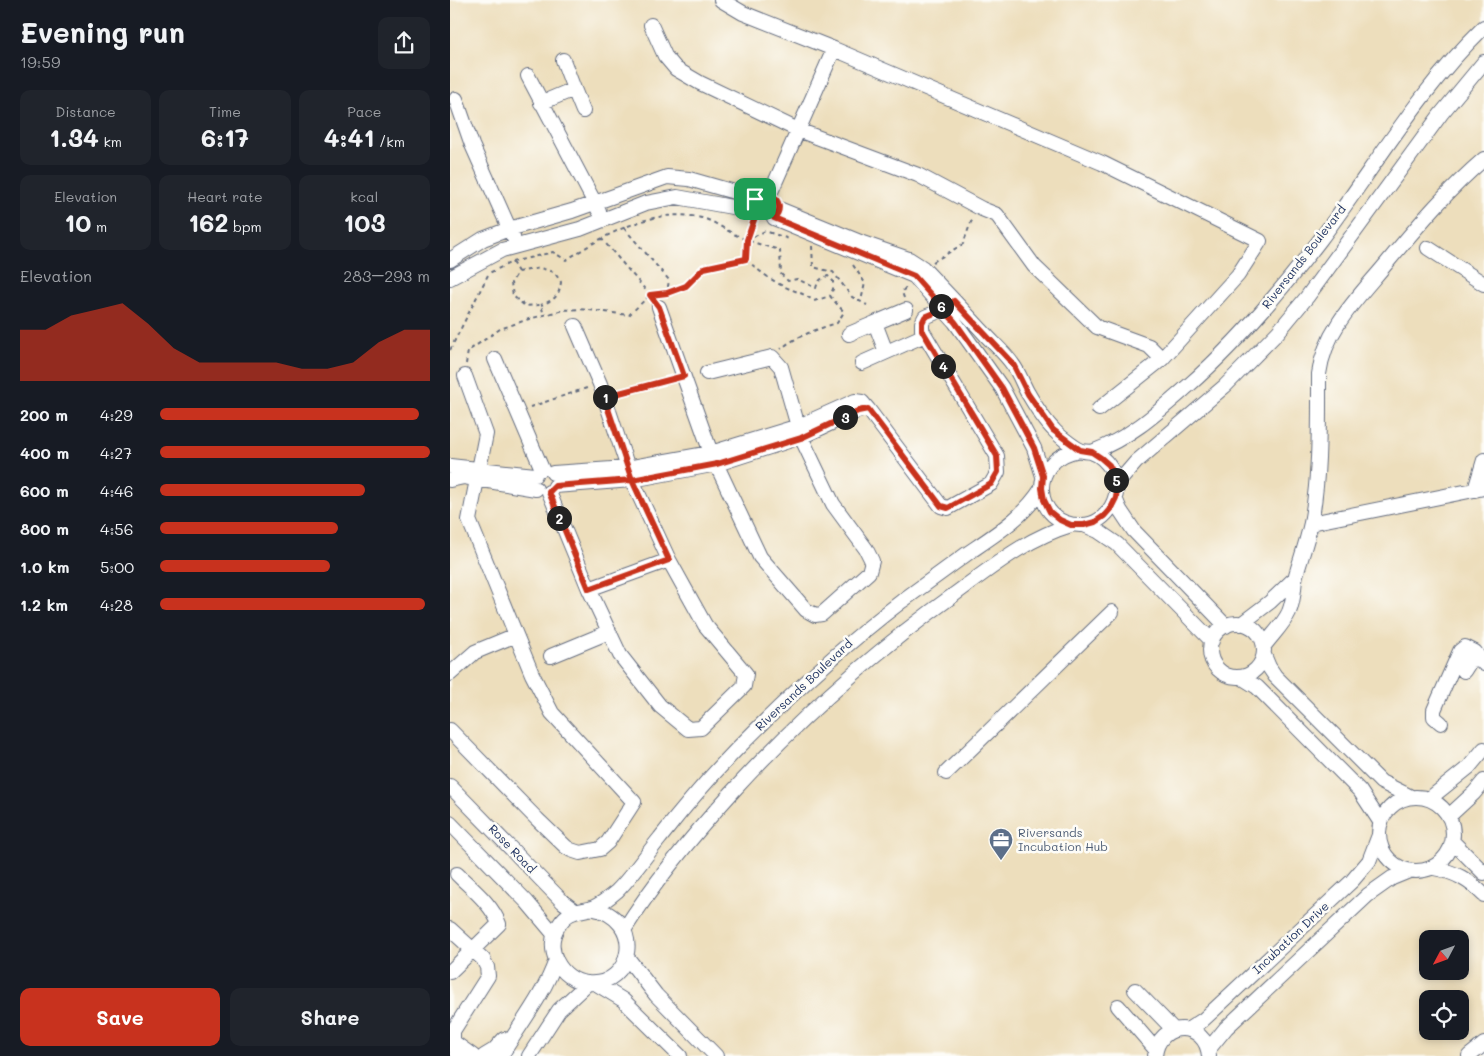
<!DOCTYPE html>
<html lang="en">
<head>
<meta charset="utf-8">
<style>
	:root { --surface:#171b24; --page:#20242c; --text:#f1f3f6; --muted:#9ea1a6; --accent:#c8321e }
	body { margin:0; font-family:Mali,sans-serif; background:var(--page); color:var(--text); height:100vh; display:flex; flex-direction:column; font-size:19px; white-space:nowrap }
	* { box-sizing:border-box; margin:0 }
	p { font-size:16px; color:var(--muted) }
	.icon { flex:none; width:28px; height:28px; fill:none; stroke:currentColor; stroke-width:2; stroke-linecap:round; stroke-linejoin:round }
	.map { position:relative; flex:1; overflow:hidden }
	.sheet { display:flex; flex-direction:column; background:var(--surface); width:450px }
	.sheet>* { flex:none }
	.needle { width:32px; rotate:229deg }
	.controls { position:absolute; left:969px; top:930px; display:grid; gap:10px }
	.controls a { display:grid; place-items:center; width:50px; height:50px; border-radius:10px; background:var(--surface); box-shadow:0 2px 8px #0003; font-size:25px }
	.pin { position:absolute; display:grid; place-items:center; width:42px; height:42px; color:#fff; margin:-21px; border-radius:10px; box-shadow:0 2px 8px #0006 }
	.km { position:absolute; width:25px; height:25px; margin:-12px; border-radius:50%; background:#222; color:#fff; font-size:14px; line-height:25px; text-align:center }
	.round { display:grid; place-items:center; flex:none; width:52px; height:52px; border-radius:10px; background:var(--page) }
	.overview { display:flex; align-items:center; justify-content:space-between; height:85px; padding:0 20px }
	h1 { font-size:28px; font-weight:800; line-height:38px }
	.figures { display:grid; grid-template-columns:repeat(3,1fr); gap:8px; height:85px; padding:5px 20px }
	.figures div { display:grid; align-content:center; border-radius:10px; background:var(--page); text-align:center }
	.figures b { font-size:25px; font-weight:800 }
	.figures small { font-size:14px; font-weight:400 }
	.figures p { font-size:14px }
	.chart { height:140px; padding:10px 20px }
	.chart p { display:flex; justify-content:space-between }
	.chart svg { width:100%; height:90px; margin-top:5px; fill:var(--accent); opacity:.7 }
	.primary-button { display:flex; gap:10px; margin-top:auto; padding:10px 20px }
	.primary-button a { flex:1; height:58px; border-radius:10px; background:var(--accent); color:#fff; font-size:20px; font-weight:800; line-height:58px; text-align:center }
	.primary-button a+a { background:var(--page); color:var(--text) }
	ul { padding:0 20px; list-style:none; font-size:16px }
	li { display:grid; grid-template-columns:80px 60px 1fr; align-items:center; height:38px }
	li i { height:12px; border-radius:6px; background:var(--accent) }
	main { display:flex; flex:1; min-height:0 }
	.map>svg:first-child { display:block }
	.lines { fill:none; stroke-linecap:round; stroke-linejoin:round }
	.minor-casing { stroke:#646c7f; stroke-width:16 }
	.path { stroke:#646c7f; stroke-width:2; stroke-dasharray:4 4; stroke-linecap:butt }
	.minor { stroke:#fff; stroke-width:14 }
	.route-casing { stroke:#fff; stroke-width:10 }
	.route { stroke:#c8321e; stroke-width:6 }
	.labels { text-anchor:middle; stroke-width:5; stroke-linejoin:round; paint-order:stroke }
	.street-label { font-size:12px; fill:#1b2f5e; stroke:#fdfcf7 }
	.service-label { font-size:12px; fill:#4e5e75; stroke:#fdfcf7; text-anchor:start }
</style>
</head>
<body>
<main>
<section class="sheet">
<div class="overview"><div><h1>Evening run</h1><p>19:59</p></div><a class="round"><svg class="icon" aria-label="share" viewBox="0 0 24 24"><path d="M12 15V3M7 8l5-5 5 5M5 13v7h14v-7"/></svg></a></div>
<div class="figures">
<div><p>Distance</p><b>1.34<small> km</small></b></div>
<div><p>Time</p><b>6:17</b></div>
<div><p>Pace</p><b>4:41<small> /km</small></b></div>
</div>
<div class="figures">
<div><p>Elevation</p><b>10<small> m</small></b></div>
<div><p>Heart rate</p><b>162<small> bpm</small></b></div>
<div><p>kcal</p><b>103</b></div>
</div>
<div class="chart"><p><span>Elevation</span>283–293 m</p>
<svg viewBox="0 0 160 44" preserveAspectRatio="none"><path d="M0 44V19L10 19L20 12L30 9L40 6L50 16L60 28L70 35L80 35L90 35L100 35L110 38L120 38L130 35L140 25L150 19L160 19V44z"/></svg>
</div>
<ul>
<li><b>200 m</b>4:29<i style="width:96%"></i></li>
<li><b>400 m</b>4:27<i style="width:100%"></i></li>
<li><b>600 m</b>4:46<i style="width:76%"></i></li>
<li><b>800 m</b>4:56<i style="width:66%"></i></li>
<li><b>1.0 km</b>5:00<i style="width:63%"></i></li>
<li><b>1.2 km</b>4:28<i style="width:98%"></i></li>
</ul>
<div class="primary-button"><a>Save</a><a>Share</a></div>
</section>
<div class="map">
<svg width="1034" height="1056" viewBox="0 0 1034 1056">
	<rect width="100%" height="100%" fill="#fdfcf7"/>
	<filter id="ink" filterUnits="userSpaceOnUse"><feTurbulence type="fractalNoise" baseFrequency=".02" numOctaves="2"/><feDisplacementMap in="SourceGraphic" scale="10" xChannelSelector="R" yChannelSelector="G"/><feConvolveMatrix kernelMatrix="1 2 1 2 8 2 1 2 1" color-interpolation-filters="sRGB"/></filter>
	<filter id="wash" filterUnits="userSpaceOnUse"><feTurbulence type="fractalNoise" baseFrequency=".0096" numOctaves="4" result="noise"/><feDisplacementMap in="SourceGraphic" scale="20" xChannelSelector="R" yChannelSelector="G"/><feGaussianBlur stdDeviation="1.12" result="paint"/><feColorMatrix in="noise" values="0 0 0 0 0 0 0 0 0 0 0 0 0 0 0 0 0 1.4 0 .05"/><feComposite in="paint" operator="in"/></filter>
	<g filter="url(#wash)">
		<rect width="100%" height="100%" fill="#eddebc"/>
	</g>
	<g filter="url(#ink)">
		<g class="lines">
			<defs>
				<path id="minor" d="M201 25 215 56 226 69 250 83 348 130 468 175 532 209 547 215 584 266 647 327 699 346 712 359 788 275 810 241 652 163 384 49 293 13 271 0
					M113 60 124 89
					M78 76 149 211
					M6 99 22 145 63 237
					M91 103 124 89 133 111
					M320 194 384 49
					M329 209 410 242 459 259 473 268C494 290 515 312 535 334 544 344 556 354 563 365 570 374 573 386 579 395 586 407 594 420 603 429 608 435 623 447 630 450 633 452 638 451 641 452 651 455 658 463 663 472 674 494 658 524 632 525 583 527 575 458 630 450
					M324 218 464 276 505 322 552 388 584 448 593 476
					M978 248 1034 284
					M0 260 33 239 59 229 122 211 217 177 239 179 281 191 308 196
					M0 278 52 250 130 229 196 203 227 197 304 211
					M209 307 261 453 310 557 356 610 365 615 372 614 419 572 422 561 416 549 383 504 351 437 331 367 322 357 257 373
					M425 323 456 310
					M399 334 425 323 436 352
					M45 359 92 469
					M412 363 475 335
					M649 409 712 359
					M642 452C681 437 706 414 738 386 787 343 830 292 870 240 924 168 969 90 1034 27
					M0 466 85 475
					M103 473 177 468 261 453 349 426 405 401 412 402 418 409 491 506 498 508 541 484 548 472 547 456 472 330V323L475 317 494 309 504 301
					M0 480 14 477 86 489
					M667 484 686 462 775 386 828 332 857 297 991 114 1034 62
					M105 486 182 480 267 464 351 437 408 411 418 409
					M1025 490 1034 460
					M99 492 139 589 170 655 210 706 238 729 251 728 294 686 296 674 255 625 219 560 182 480 150 384 125 326
					M665 498 670 510 684 531 776 626
					M861 523 1034 488
					M634 525 648 531 667 544 762 641
					M139 589 219 560
					M760 650a27 27 0 1 1 54 0a27 27 0 1 1-54 0Z
					M791 624 820 602 845 578
					M814 646C822 635 833 625 839 612 845 597 843 588 846 575 851 558 857 541 861 523 870 474 869 424 869 374 875 327 912 294 940 259 970 223 999 189 1034 159
					M814 655 819 667 825 676 931 782 961 797
					M101 656 159 632
					M1014 671 1021 660 1029 659
					M0 674 25 652 66 635
					M791 677 807 687 816 696 910 791 931 823
					M991 723 984 717V710L1010 651 1015 647 1025 652 1034 664
					M0 730 87 819 116 847 121 850 130 853 150 849 158 842 184 802 102 713 82 674 19 520 36 434 15 376
					M496 773 662 612
					M0 786 113 902 125 911
					M929 834a37 37 0 1 1 74 0a37 37 0 1 1-74 0Z
					M979 799 1019 767 1034 749
					M999 816 1024 793 1034 781
					M0 823 77 902 104 934
					M1003 842 1034 873
					M984 868C1005 872 1019 880 1034 895
					M141 908C197 918 183 988 137 983 110 980 93 948 109 925 118 910 128 912 142 908 151 904 160 897 167 891 183 875 196 855 210 838 234 807 259 778 286 750 339 696 393 646 452 601 474 585 496 569 518 553 546 534 574 517 592 488
					M0 929 33 959 37 967 38 976 3 1031V1042L8 1056
					M174 930C206 879 244 834 284 790 351 717 424 652 505 594 542 567 577 538 621 525
					M176 956 206 995 266 1056
					M0 972 49 924C42 904 22 889 7 874
					M145 983 173 1000 230 1056
					M685 990 724 1030
					M668 1006 706 1050
					M739 1029 753 1020 902 881 919 861 929 835
					M2 1041 23 1056
					M758 1050 776 1028 918 895 942 878 959 871
					M34 1056 44 1050 54 1039
					M51 1056C70 1024 94 995 106 960
					M79 1056 109 1010 138 983
					M705 1056C708 1020 756 1020 759 1056
					M1019 1056 1034 1044"/>
			</defs>
			<use href="#minor" class="minor-casing"/>
			<path class="path" d="M174 228 219 280 217 293
				M151 238 200 295
				M297 240 315 231 339 239
				M362 246 363 267 383 272 402 297 417 305
				M296 259 297 240 303 222
				M62 262 68 272 61 283 63 296 75 306 91 305 94 315
				M483 262 513 244 521 222 524 219
				M403 265 415 283 411 301
				M68 272 90 268 104 272 111 282C109 297 104 300 91 305
				M210 294 223 291 236 286 255 268 296 259C306 269 322 281 335 287 347 292 353 293 364 301L380 296 394 312 387 323C370 328 344 337 331 349
				M454 298 452 292 456 287
				M0 350 39 273 62 262 103 252 116 260C155 235 203 206 252 218 264 221 275 230 286 235 300 242 315 246 330 250L331 274 338 281 347 279 366 288C368 281 371 278 378 276L383 281V289L380 296
				M16 364 18 351 50 329 79 319 113 310 130 309 179 315 200 295H205
				M166 394 222 379
				M80 407 137 388"/>
			<use href="#minor" class="minor"/>
		</g>
	</g>
	<g class="lines" filter="url(#ink)">
		<defs>
			<path id="route" d="M305 199 303 207 306 214 297 240 296 259 254 268 236 286 217 293 200 295 209 307 234 376 154 397 182 480 219 560 139 589 99 492 105 486 182 480 267 464 351 438 408 411 418 409 491 506 498 508 541 484 548 472 547 456 472 330V323L475 317 494 309 504 301 563 364 578 394 603 430 630 450 642 452 651 458 659 465 664 474 667 489 666 498 661 508 654 516 645 522 634 525H621L610 520 600 512 594 500 592 488 593 476 584 448 552 388 505 322 464 276 324 218C338 204 319 185 305 199"/>
		</defs>
		<use href="#route" class="route-casing"/>
		<use href="#route" class="route"/>
	</g>
	<defs>
		<symbol id="office-pin" viewBox="-11 -11 22 30"><path d="M0 17L-7.5 6A9.5 9.5 0 1 1 7.5 6Z" fill="#5c6f8a" stroke="#fdfcf7"/><path d="M-6-3h4V-5.5h4V-3h4V5H-6ZM-1-4.5V-3h2v-1.5ZM-6 0V1H6V0Z" fill="#fff"/></symbol>
	</defs>
	<g fill-rule="evenodd">
		<use href="#office-pin" x="537" y="826" width="28" height="38"/>
	</g>
	<g class="labels">
		<g class="street-label">
			<text transform="translate(854 257) rotate(-52)" y="4">Riversands Boulevard</text>
			<text transform="translate(354 685) rotate(-43)" y="4">Riversands Boulevard</text>
			<text transform="translate(62 849) rotate(46)" y="4">Rose Road</text>
			<text transform="translate(841 938) rotate(-43)" y="4">Incubation Drive</text>
		</g>
		<g class="service-label">
			<text x="568" y="837">Riversands<tspan x="568" dy="14">Incubation Hub</tspan></text>
		</g>
	</g>
</svg>
<div class="controls">
<a><svg class="needle" viewBox="-14 -14 28 28"><path d="M0-13l5 13h-10z" fill="#e53935"/><path d="M0 13l5-13h-10z" fill="#9ea1a6"/></svg></a>
<a><svg class="icon" aria-label="locate" viewBox="0 0 24 24"><circle cx="12" cy="12" r="6"/><path d="M12 2v4M12 18v4M2 12h4M18 12h4"/></svg></a>
</div>
<div class="pin" style="left:305px;top:199px;background:#1e9e55"><svg class="icon" aria-label="arrive" viewBox="0 0 24 24"><path d="M6 21V4h12l-3 4 3 4H6"/></svg></div>
<b class="km" style="left:155px;top:397px">1</b>
<b class="km" style="left:109px;top:518px">2</b>
<b class="km" style="left:395px;top:417px">3</b>
<b class="km" style="left:493px;top:366px">4</b>
<b class="km" style="left:666px;top:480px">5</b>
<b class="km" style="left:491px;top:306px">6</b>
</div>
</main>
</body>
</html>
